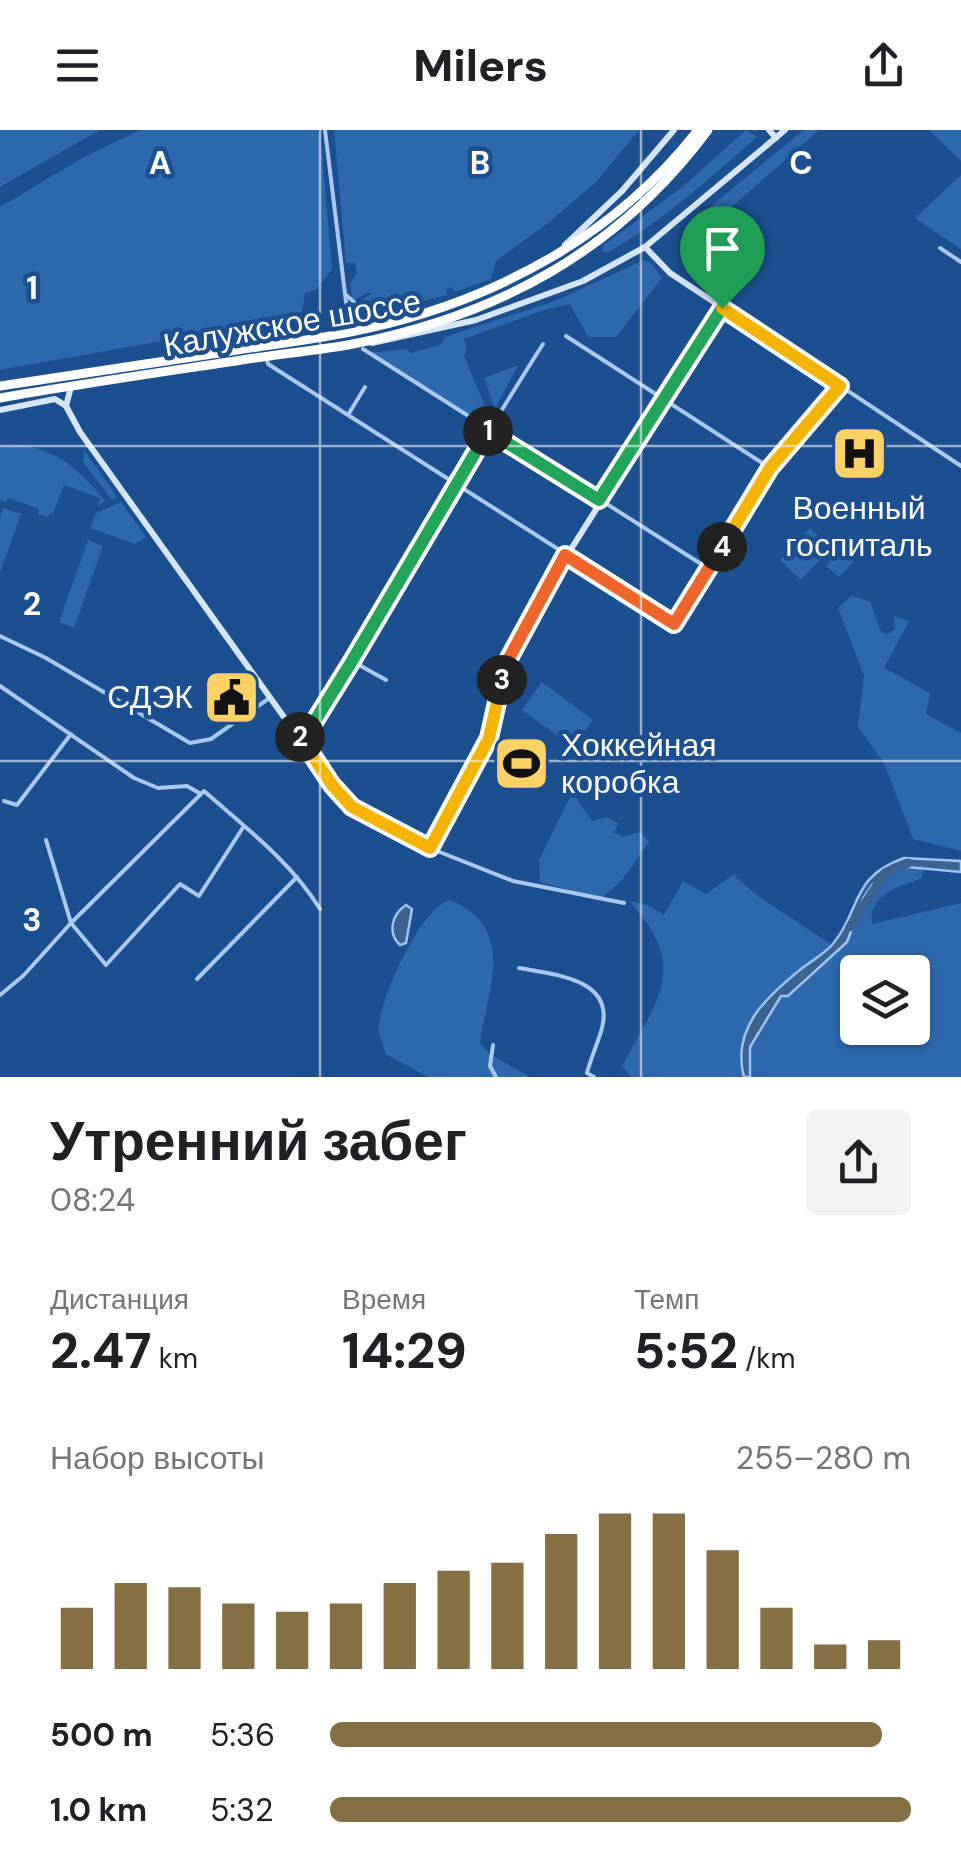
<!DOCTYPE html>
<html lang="ru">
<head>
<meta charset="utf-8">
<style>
	:root { --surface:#fff; --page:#f2f2f2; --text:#202124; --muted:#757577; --accent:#847042 }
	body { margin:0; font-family:"DM Sans",sans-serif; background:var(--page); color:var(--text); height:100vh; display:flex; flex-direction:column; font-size:38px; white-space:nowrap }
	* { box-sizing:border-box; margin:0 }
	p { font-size:32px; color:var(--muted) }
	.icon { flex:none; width:55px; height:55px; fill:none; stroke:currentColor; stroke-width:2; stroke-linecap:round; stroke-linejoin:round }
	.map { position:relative; height:947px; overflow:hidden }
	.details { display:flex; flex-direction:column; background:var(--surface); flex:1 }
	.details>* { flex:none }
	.fabs { position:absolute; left:840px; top:825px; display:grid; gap:20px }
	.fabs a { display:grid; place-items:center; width:90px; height:90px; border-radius:10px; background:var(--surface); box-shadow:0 2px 8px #0004; font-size:50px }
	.pin { position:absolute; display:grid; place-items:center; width:85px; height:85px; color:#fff; margin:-102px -42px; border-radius:50% 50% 50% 0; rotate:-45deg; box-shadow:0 0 10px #0007 }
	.pin .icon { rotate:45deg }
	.km { position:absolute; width:50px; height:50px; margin:-25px; border-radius:50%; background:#222; color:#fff; font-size:28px; line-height:50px; text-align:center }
	.round { display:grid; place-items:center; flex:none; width:105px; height:105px; border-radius:10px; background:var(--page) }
	.headline { display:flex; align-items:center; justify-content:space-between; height:170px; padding:0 50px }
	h1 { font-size:55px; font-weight:800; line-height:75px }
	.stats { display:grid; grid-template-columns:repeat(3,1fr); gap:15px; height:170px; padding:10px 50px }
	.stats div { display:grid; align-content:center }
	.stats b { font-size:50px; font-weight:800 }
	.stats small { font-size:28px; font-weight:400 }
	.stats p { font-size:28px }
	.chart { height:280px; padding:20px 50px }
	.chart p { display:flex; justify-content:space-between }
	.chart svg { width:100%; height:180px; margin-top:10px; stroke:var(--accent); stroke-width:6 }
	ul { padding:0 50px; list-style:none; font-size:32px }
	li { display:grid; grid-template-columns:160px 120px 1fr; align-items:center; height:75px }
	li i { height:25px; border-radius:12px; background:var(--accent) }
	header { display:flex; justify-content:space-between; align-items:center; height:130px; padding:0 50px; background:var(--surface); font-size:45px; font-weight:800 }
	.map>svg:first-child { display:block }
	.green { fill:#2e69ad; fill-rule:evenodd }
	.water { fill:#3c6290; stroke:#9cc4f0; stroke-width:2.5 }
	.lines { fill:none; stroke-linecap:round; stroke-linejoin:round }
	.river { stroke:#3c6290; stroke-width:9 }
	.street { stroke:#a9c9ee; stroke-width:4 }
	.secondary { stroke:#d6e6fa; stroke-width:6 }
	.highway { stroke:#fff; stroke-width:9 }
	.split-1-casing { stroke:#fff; stroke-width:20 }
	.split-2-casing { stroke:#fff; stroke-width:20 }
	.split-3-casing { stroke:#fff; stroke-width:20 }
	.split-4-casing { stroke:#fff; stroke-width:20 }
	.split-5-casing { stroke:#fff; stroke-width:20 }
	.split-1 { stroke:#22a559; stroke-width:12 }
	.split-2 { stroke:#22a559; stroke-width:12 }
	.split-3 { stroke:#f5b400; stroke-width:12 }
	.split-4 { stroke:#f0652b; stroke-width:12 }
	.split-5 { stroke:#f5b400; stroke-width:12 }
	.grid { fill:none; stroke:#fff; stroke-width:2.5; stroke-opacity:0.55 }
	.labels { text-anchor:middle; stroke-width:9; stroke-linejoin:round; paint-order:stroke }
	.street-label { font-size:32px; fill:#fff; stroke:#1b4f8f }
	.poi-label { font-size:32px; fill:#fff; stroke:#1b4f8f }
	.grid-label { font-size:32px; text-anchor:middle; font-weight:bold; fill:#fff; stroke:#1b4f8f; stroke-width:9; stroke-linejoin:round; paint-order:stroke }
</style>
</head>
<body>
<header><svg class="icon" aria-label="menu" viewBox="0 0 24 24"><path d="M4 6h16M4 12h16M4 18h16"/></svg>Milers<svg class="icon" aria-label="share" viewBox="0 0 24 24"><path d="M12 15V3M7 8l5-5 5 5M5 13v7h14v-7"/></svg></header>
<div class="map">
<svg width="961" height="947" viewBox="0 0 961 947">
	<rect width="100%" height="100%" fill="#1b4f8f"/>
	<path class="green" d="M0 0H100L0 57Z
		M140 0H320L332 139 316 160 305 163 302 182 273 191 0 240V77L84 27Z
		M334 0H639L596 52 548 93 496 131 491 149 455 162 451 157 446 160 447 165 406 175 405 179 377 181 355 173 373 163H366L353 171 350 154 357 143 355 133H346Z
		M746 0 757 7C709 49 663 91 607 123L602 121 604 115 681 58Z
		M804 0H819L710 96 705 85 706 80Z
		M929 0H961V31Z
		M961 45V119L915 88Z
		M644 130 651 133 662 148 616 207H588L570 174 544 180 464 209 467 220 464 226 491 290 487 297 370 223 406 219 410 223 440 215 445 207 555 171Z
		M518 235 495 279 484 248Z
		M17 315C58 319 80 340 105 371L98 376 100 368 64 355 53 384 50 383 48 387 38 384 39 379 8 368 6 372 0 370V317Z
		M84 320 117 367 112 370 83 332Z
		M121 372 146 407 135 414 90 398 96 383Z
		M3 378 21 384 0 443V387Z
		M810 398 831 418 801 450 780 430Z
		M88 410 103 416 74 498 59 492Z
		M846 414 858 426 839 447 826 436Z
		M851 466 870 471 881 502 888 504 895 499 894 486 909 491 884 538 930 563 926 584 961 603V721L913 709 884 633 858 597 864 546 838 478Z
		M542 552 593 590 573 617 522 580Z
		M514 620 538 634 530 648 507 635Z
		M570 667 576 668 592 691 607 687 618 693 614 703 623 707 640 702 649 712 622 750 601 769 540 752 539 730Z
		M897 736 923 739 922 748C899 757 868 764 872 794L961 773V947H750V917L781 866H788L847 812 864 767 872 755ZM858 842H912V898H858Z
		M733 745 758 766 832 815 783 853 739 929 744 947H631L622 936C658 869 690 837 629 771L648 775 664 785 683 751 706 764Z
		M450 770C517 798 488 857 480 912L488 923 530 947H428L386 924C384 917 380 908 379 901 377 872 422 776 450 770Z"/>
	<path class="water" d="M904 728 961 731V742L897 736 872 755 864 767 847 812 788 866H781L750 917V947H744C731 899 766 867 801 839 811 831 824 824 832 815 862 779 850 747 904 728Z
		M406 775 412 779 406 813 400 815C387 803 392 784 406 775Z"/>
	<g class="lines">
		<path class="river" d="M850 797 885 743 908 733"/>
		<path class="street" d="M325 0 347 180 339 202
			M940 118 961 132
			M346 165 362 179 411 184
			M723 178 961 336
			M566 206 770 338
			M363 219 709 439
			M266 226 268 234 674 493 770 338 840 256
			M348 285 365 257
			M0 506 46 528 190 613 211 609 268 569
			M352 531 386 550
			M0 556 134 648 158 658 187 656 201 664
			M300 607C333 578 364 510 387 471 438 385 489 299 543 214
			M4 671 17 675 71 604
			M244 696 199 766 180 754 106 835 71 793 204 661C245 697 291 732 320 779
			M432 719 513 751 624 773
			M519 838C551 844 615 848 602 898 598 913 591 927 587 943L594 947
			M197 849 297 747
			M0 865 23 846 71 793 46 710
			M493 915 490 936 496 947"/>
		<path class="secondary" d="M769 0 776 8
			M565 115 622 61 674 0
			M372 213 476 190 583 151 645 117 785 0
			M71 257 66 276 80 302 339 664 362 683 430 719 489 608 505 538 544 462 723 178 670 143 645 117
			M0 280 55 269 66 276"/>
		<path class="highway" d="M0 256C75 245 150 233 225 222 274 214 325 209 374 197 501 167 617 104 698 0
			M0 268C85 253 170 241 255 228 288 223 321 220 353 214 499 185 618 121 708 0"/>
	</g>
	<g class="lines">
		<defs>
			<path id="split-1" d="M488 301 599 370 722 178"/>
			<path id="split-2" d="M300 607 311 597 352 531 488 301"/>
			<path id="split-3" d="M300 607 332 655 352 677 430 718 489 608 502 550"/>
			<path id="split-4" d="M502 550 508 530 565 425 674 494 722 417"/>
			<path id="split-5" d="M722 417 770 338 840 256 722 178"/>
		</defs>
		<use href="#split-1" class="split-1-casing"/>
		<use href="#split-2" class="split-2-casing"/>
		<use href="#split-3" class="split-3-casing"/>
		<use href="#split-4" class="split-4-casing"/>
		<use href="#split-5" class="split-5-casing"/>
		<use href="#split-1" class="split-1"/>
		<use href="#split-2" class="split-2"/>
		<use href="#split-3" class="split-3"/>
		<use href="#split-4" class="split-4"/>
		<use href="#split-5" class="split-5"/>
	</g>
	<path class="grid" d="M320 0V947M641 0V947M0 316H961M0 631H961"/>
	<defs>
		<symbol id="hospital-square" viewBox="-11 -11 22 22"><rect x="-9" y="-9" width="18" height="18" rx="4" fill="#ffd166" stroke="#1b4f8f"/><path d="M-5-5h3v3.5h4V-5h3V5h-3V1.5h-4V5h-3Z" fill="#111"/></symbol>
		<symbol id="civic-square" viewBox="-11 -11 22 22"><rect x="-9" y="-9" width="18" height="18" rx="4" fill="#ffd166" stroke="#1b4f8f"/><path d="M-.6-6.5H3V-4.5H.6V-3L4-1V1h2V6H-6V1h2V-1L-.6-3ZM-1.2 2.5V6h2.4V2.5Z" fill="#111"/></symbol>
		<symbol id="stadium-square" viewBox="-11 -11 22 22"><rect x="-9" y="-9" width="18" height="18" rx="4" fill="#ffd166" stroke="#1b4f8f"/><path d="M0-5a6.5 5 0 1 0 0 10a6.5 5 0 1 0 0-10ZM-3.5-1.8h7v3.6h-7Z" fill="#111"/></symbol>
	</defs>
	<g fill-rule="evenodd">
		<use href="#hospital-square" x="828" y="292" width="63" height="63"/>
		<use href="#civic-square" x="200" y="536" width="63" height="63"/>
		<use href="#stadium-square" x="490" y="602" width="63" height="63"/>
	</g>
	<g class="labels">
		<g class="street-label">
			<text transform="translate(292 193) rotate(-10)" y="11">Калужское шоссе</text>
		</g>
		<g class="poi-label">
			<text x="859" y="389">Военный<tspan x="859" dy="37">госпиталь</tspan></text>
			<text x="193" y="578" text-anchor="end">СДЭК</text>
			<text x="561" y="626" text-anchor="start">Хоккейная<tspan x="561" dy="37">коробка</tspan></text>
		</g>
	</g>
	<g class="grid-label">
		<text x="160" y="44">A</text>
		<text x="480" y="44">B</text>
		<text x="801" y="44">C</text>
		<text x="32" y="169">1</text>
		<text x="32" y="485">2</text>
		<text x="32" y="801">3</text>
	</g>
</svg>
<div class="fabs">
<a><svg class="icon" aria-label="layers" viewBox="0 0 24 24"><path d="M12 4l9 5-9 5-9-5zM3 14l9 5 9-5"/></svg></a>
</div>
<div class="pin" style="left:722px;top:178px;background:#1e9e55"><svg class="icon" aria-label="arrive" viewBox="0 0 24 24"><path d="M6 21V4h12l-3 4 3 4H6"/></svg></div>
<b class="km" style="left:488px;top:301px">1</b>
<b class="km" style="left:300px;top:607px">2</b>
<b class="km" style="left:502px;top:550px">3</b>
<b class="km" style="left:722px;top:417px">4</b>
</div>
<section class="details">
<div class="headline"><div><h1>Утренний забег</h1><p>08:24</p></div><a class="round"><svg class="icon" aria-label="share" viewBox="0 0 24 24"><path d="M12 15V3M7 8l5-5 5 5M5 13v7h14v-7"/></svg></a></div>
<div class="stats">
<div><p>Дистанция</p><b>2.47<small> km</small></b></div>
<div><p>Время</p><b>14:29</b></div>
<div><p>Темп</p><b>5:52<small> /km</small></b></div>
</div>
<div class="chart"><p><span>Набор высоты</span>255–280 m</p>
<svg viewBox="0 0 160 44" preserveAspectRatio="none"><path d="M5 44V29M15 44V23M25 44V24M35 44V28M45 44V30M55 44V28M65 44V23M75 44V20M85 44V18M95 44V11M105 44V6M115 44V6M125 44V15M135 44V29M145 44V38M155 44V37"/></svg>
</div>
<ul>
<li><b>500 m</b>5:36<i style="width:95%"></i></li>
<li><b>1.0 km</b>5:32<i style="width:100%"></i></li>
</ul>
</section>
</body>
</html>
